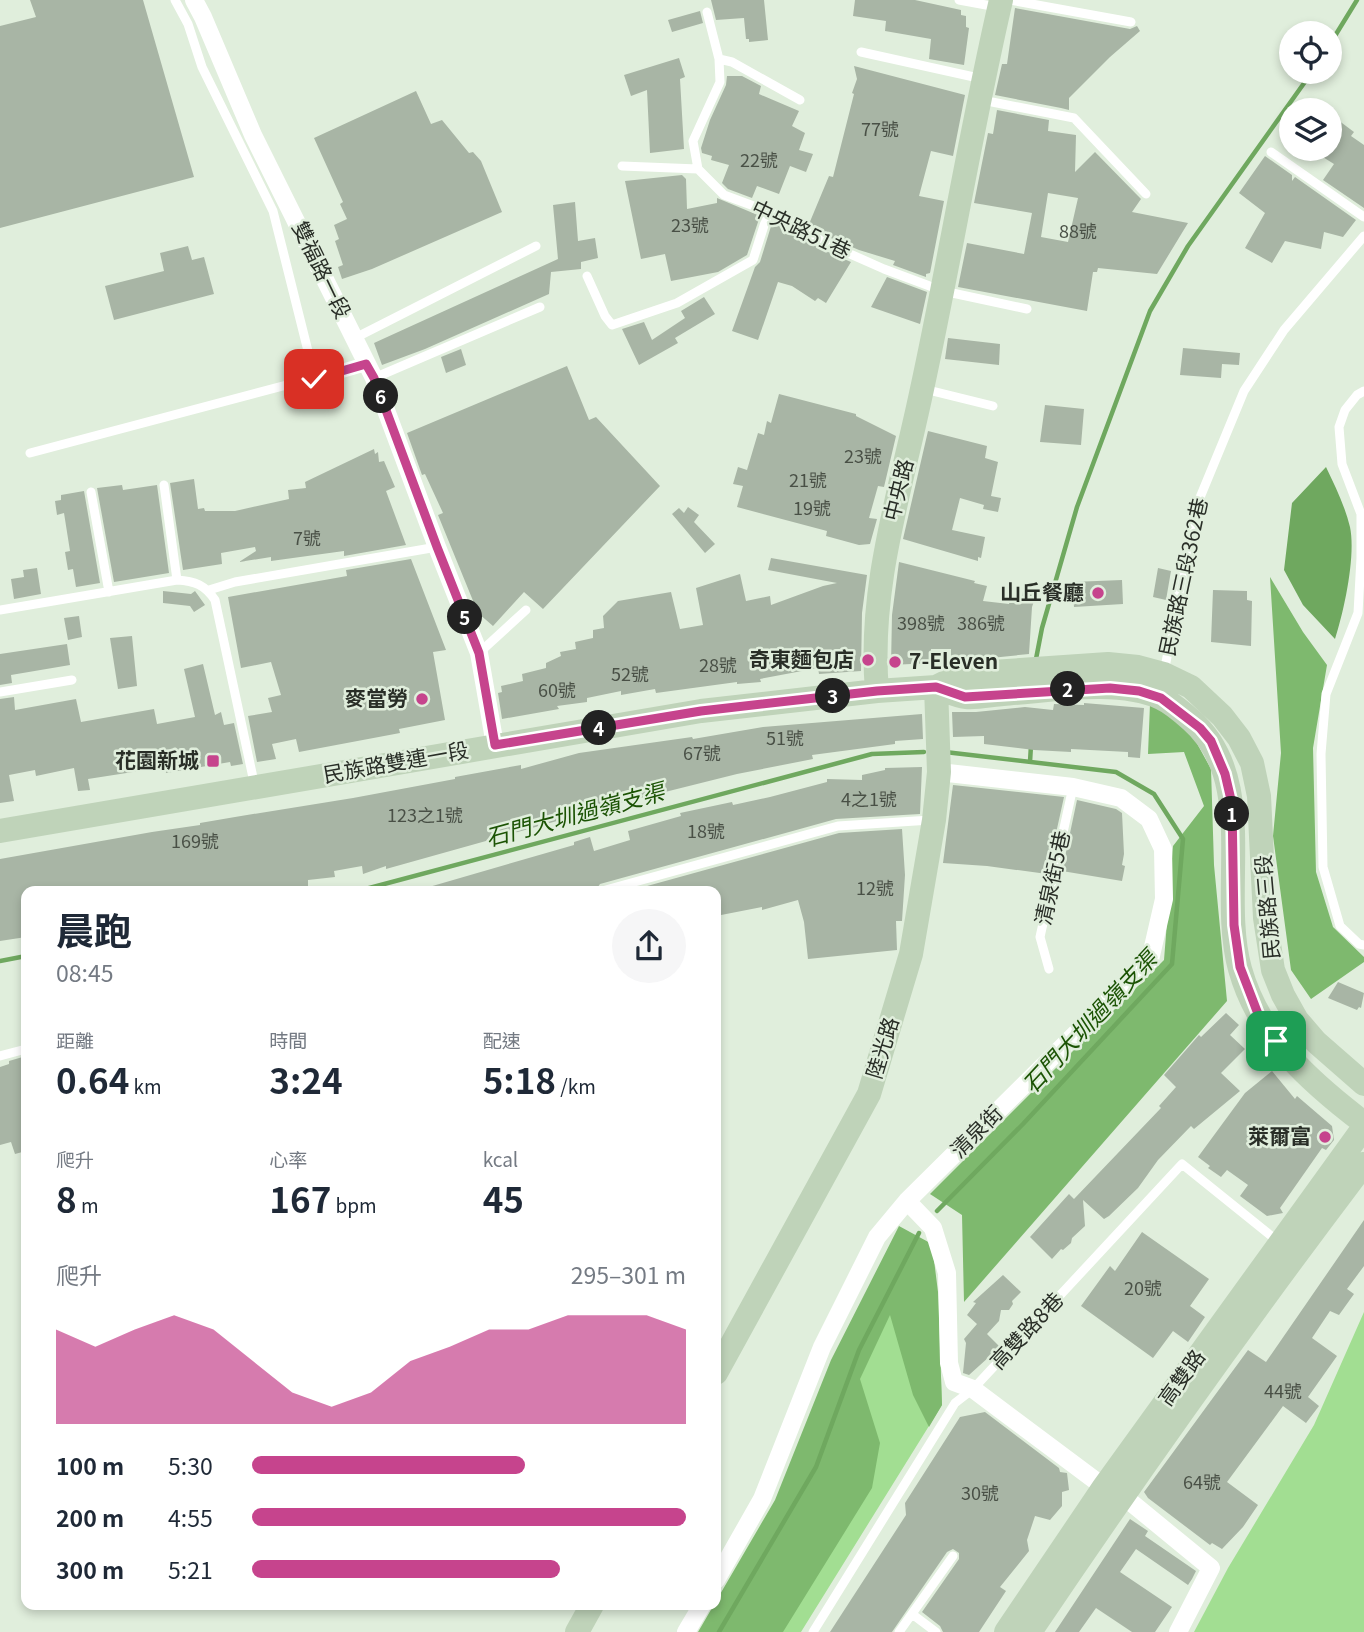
<!DOCTYPE html>
<html lang="zh-TW">
<head>
<meta charset="utf-8">
<style>
	:root { --surface:#fff; --page:#f6f6f7; --text:#1f2937; --muted:#747a83; --accent:#c6448d }
	body { margin:0; font-family:Georgia,"Noto Sans TC",serif; background:var(--page); color:var(--text); height:100vh; display:flex; flex-direction:column; font-size:26px; white-space:nowrap }
	* { box-sizing:border-box; margin:0 }
	p { font-size:23px; color:var(--muted) }
	.icon { flex:none; width:38px; height:38px; fill:none; stroke:currentColor; stroke-width:2; stroke-linecap:round; stroke-linejoin:round }
	.map { position:relative; flex:1; overflow:hidden }
	.details { position:absolute; left:21px; top:886px; width:700px; height:724px; display:flex; flex-direction:column; background:var(--surface); border-radius:14px; box-shadow:0 4px 10px #0003 }
	.details>* { flex:none }
	.controls { position:absolute; left:1279px; top:21px; display:grid; gap:14px }
	.controls a { display:grid; place-items:center; width:63px; height:63px; border-radius:50%; background:var(--surface); box-shadow:0 4px 10px #0003; font-size:35px }
	.pin { position:absolute; display:grid; place-items:center; width:60px; height:60px; color:#fff; margin:-30px; border-radius:14px; box-shadow:0 4px 10px #0006 }
	.km { position:absolute; width:35px; height:35px; margin:-18px; border-radius:50%; background:#222; color:#fff; font-size:19px; line-height:35px; text-align:center }
	.round { display:grid; place-items:center; flex:none; width:74px; height:74px; border-radius:37px; background:var(--page) }
	.head { display:flex; align-items:center; justify-content:space-between; height:119px; padding:0 35px }
	h1 { font-size:38px; font-weight:700; line-height:52px }
	.metrics { display:grid; grid-template-columns:repeat(3,1fr); gap:10px; height:119px; padding:7px 35px }
	.metrics div { display:grid; align-content:center }
	.metrics b { font-size:35px; font-weight:700 }
	.metrics small { font-size:19px; font-weight:400 }
	.metrics p { font-size:19px }
	.chart { height:196px; padding:14px 35px }
	.chart p { display:flex; justify-content:space-between }
	.chart svg { width:100%; height:126px; margin-top:7px; fill:var(--accent); opacity:.7 }
	ul { padding:0 35px; list-style:none; font-size:23px }
	li { display:grid; grid-template-columns:112px 84px 1fr; align-items:center; height:52px }
	li i { height:18px; border-radius:9px; background:var(--accent) }
	.map>svg:first-child { display:block }
	.green { fill:#a2de92 }
	.forest { fill:#7eb96e }
	.water { fill:#6fa85f }
	.lines { fill:none; stroke-linecap:round; stroke-linejoin:round }
	.stream { stroke:#6fa85f; stroke-width:4.5 }
	.building { fill:#a8b5a5; fill-rule:evenodd }
	.lane { stroke:#fff; stroke-width:9 }
	.street { stroke:#fff; stroke-width:18 }
	.secondary { stroke:#bfd3b9; stroke-width:24 }
	.route-casing { stroke:#fff; stroke-width:14 }
	.route { stroke:#c6448d; stroke-width:9 }
	.poi-dot { fill:#c6448d; stroke:#e0eedc; stroke-width:2.5 }
	.labels { text-anchor:middle; stroke-width:5; stroke-linejoin:round; paint-order:stroke }
	.number-label { font-size:18px; fill:#495046 }
	.street-label { font-size:21px; fill:#292e27; stroke:#e0eedc }
	.poi-label { font-size:21px; font-weight:bold; fill:#292e27; stroke:#e0eedc; text-anchor:end }
	.water-label { font-size:23px; font-style:italic; fill:#1b5304; stroke:#e0eedc }
</style>
</head>
<body>
<div class="map">
<svg width="1364" height="1632" viewBox="0 0 1364 1632">
	<rect width="100%" height="100%" fill="#e0eedc"/>
	<path class="green" d="M907 1265 938 1292 942 1405 801 1632H725Z
		M1364 1312V1632H1194L1228 1568 1314 1425Z"/>
	<path class="forest" d="M1270 577 1303 632 1327 665 1313 748 1316 872 1333 927 1364 957V962L1311 999 1291 970 1273 836 1281 753Z
		M1150 704 1188 727 1211 769 1214 865 1227 1001 964 1302 962 1215 930 1194 1164 960 1173 846 1204 806 1184 752 1148 754Z
		M899 1226 932 1244 938 1292 942 1405 929 1427 913 1395 890 1315 860 1379 880 1443 872 1488 783 1632H698L775 1500 831 1360Z"/>
	<path class="water" d="M1326 467C1335 486 1345 506 1350 527 1356 556 1344 611 1335 639L1303 605 1284 570 1292 503Z"/>
	<g class="lines">
		<path class="stream" d="M1330 44 1357 0
			M1036 659 1042 628 1077 507 1150 311 1188 246 1312 72
			M1030 762 1031 745
			M358 891 872 754 924 752
			M0 961 26 956
			M937 1211 1023 1124 1172 964 1183 839 1154 794 1116 772 945 752
			M719 1632 816 1467 859 1350 919 1233"/>
	</g>
	<path class="building" d="M30 0H143L194 177 0 228V26L36 17Z
		M711 0H764L768 40 749 42V39H746L744 18 716 20Z
		M855 0H915L961 10V15L966 16V27L969 28 964 65 929 59 931 39 885 31 886 21 853 16Z
		M1015 8 1130 29 1137 26 1140 31 1110 57 1069 98V110L1061 108 995 95 1002 64H1007Z
		M700 11 703 23 672 32 668 20Z
		M679 58 685 77 680 79 684 149 650 153 647 90 631 96 624 75Z
		M854 66 965 95 953 156 931 151 919 196 944 201 930 273 926 274V277L893 265 895 261 859 250 826 236 809 224 829 176 833 177 854 94 852 93 857 79Z
		M727 76H742L761 86 759 94 799 111 792 126 805 133 799 150 813 154 806 172 790 166 779 194 757 186 752 198 728 189 722 183 729 165 711 160 712 156 702 153 701 148 710 120 726 85Z
		M416 91 431 124 442 120 469 153 473 152 481 161 502 212 372 269 342 279 338 267 343 265 335 241 339 239 334 225 347 219 340 204 343 202 314 138Z
		M997 110 1049 120 1048 131 1076 135 1075 172 1095 152 1141 199 1132 212 1188 223 1157 274 1098 268 1097 272H1093L1087 311 958 287 967 243 1024 254 1032 213 974 203 988 133 993 134ZM1048 193 1078 198 1068 242 1041 237Z
		M1330 114 1354 132 1351 136 1364 145V208L1323 180 1334 164 1310 149H1330Z
		M1265 156 1292 175V181L1295 177 1356 220 1343 237 1324 232 1321 249 1285 241 1272 263 1245 248 1265 213 1239 193Z
		M682 175 686 179 687 209 717 203V198L760 216 747 255 718 272 671 281 665 254 641 259 625 181Z
		M575 202 578 241 595 238 598 258 581 262V269L551 272 549 294 425 349 382 365 374 343 558 259 553 205Z
		M772 223 794 231 819 248 851 262 826 303 818 298 815 301 792 286 778 282 758 340 732 331 755 267 760 262Z
		M188 246 192 260 204 257 214 294 114 320 105 286 164 271 160 253Z
		M887 277 927 292 920 324 871 307Z
		M704 297 715 314 675 338 678 343 639 365 622 329 644 322 652 340 685 318 681 311Z
		M948 338 1000 344 999 365 945 359Z
		M1183 348 1240 353 1239 365 1222 364 1221 378 1180 375Z
		M461 349 466 365 446 373 441 357Z
		M567 366 589 420 596 417 660 486 543 609 524 592 493 626 478 613 438 515 443 513 425 474 422 475 407 433Z
		M779 394 856 414V416L896 436 884 487 878 486 869 518 877 519 870 544 859 545 826 536 827 531 737 507 743 486 733 484 738 467 747 470 758 433 764 435 767 421 771 423Z
		M1045 405 1084 409 1081 445 1040 442Z
		M928 431 987 446 985 458 998 462 991 496 1001 498 998 512 983 509 984 505 960 498 952 530 985 537 981 558 978 557V561L903 539Z
		M374 449 375 454 378 452 379 462 384 461 395 487 386 491 406 545 344 556V551L271 561V557L239 562 256 551 255 547 221 553 222 564 183 570 170 483 194 479 198 509 204 508 205 511H235L289 499 288 490 306 488 305 482Z
		M122 485 123 490 157 485 169 573 114 582 97 488Z
		M84 491 100 583 76 587 73 569 68 570 65 552 70 551 64 513 57 515 55 501 61 500V495Z
		M688 507 699 515 694 522 715 544 705 553 672 514 679 508 684 513Z
		M771 558 867 575 862 613 861 671 819 674 818 668 760 679 761 682 737 684V682L656 693 655 689 621 695V691L587 698V702L557 706 559 709 502 719 498 693 502 692 501 686 523 681 522 674 546 668V663L561 656 560 652 576 649 575 642 593 638V630L604 628 603 616 618 601 671 592 680 629 703 625 696 588 740 574 746 601 770 596 771 605 823 586 837 583 768 570Z
		M411 559 446 650 433 652 445 720 399 729 400 733 299 752 296 739 272 744 276 759 257 762 248 716 272 712 268 698 281 695 271 662 241 668 228 597 347 576 346 570Z
		M899 562 975 581 974 583 987 586 983 601 1009 604 1011 594 1022 596 1023 591 1037 592 1032 607 1029 654 951 662V649H931V663L891 665 892 615Z
		M37 568 41 594 14 599 11 579 24 577 23 570Z
		M1158 568 1171 571 1166 600 1153 597Z
		M1122 580 1123 604 1074 607 1072 582Z
		M1213 590 1247 591V600L1252 601 1251 646 1211 642Z
		M163 591 191 594 195 591 205 605 194 612 190 606 163 603Z
		M79 616 82 637 68 640 64 618Z
		M132 636 137 686 118 689 110 638Z
		M67 644 70 665 11 675 12 683 0 685V654Z
		M203 664 215 715 221 712 224 725 234 723 243 764 231 766 230 762 166 773 165 767 88 779 90 790 78 791 74 768 36 776 35 770 9 775 14 801 0 803V699L14 697 15 710 76 699 81 722 154 709 157 724 195 717 184 669Z
		M1084 703 1144 708 1140 758 1128 757V752L1071 749V752L1034 750 984 744V736L953 737 952 712H976L1025 707 1053 710 1054 704 1084 705Z
		M922 714 923 739 895 741V744L812 755 813 759 737 774 621 803 386 869V866L363 874 362 866 334 871 335 877 308 880V886L281 889 282 891H26V937L0 941V859L152 832 200 825V823L235 817 353 798 455 779V777L521 765V769L579 753 692 737 693 739 763 727Z
		M922 767 920 814 836 819 600 884 595 891H429V887L574 845V842L590 837 594 851 630 840 628 831 681 816 680 813 732 802 733 805 770 797 827 782V779L862 780V775L885 770V768Z
		M953 785 1064 797 1047 874 987 866 943 863Z
		M1077 800 1116 809 1122 813 1124 854 1122 865 1125 866 1122 881 1062 871Z
		M902 829 905 875 902 921H896L897 950 808 959 804 922 798 900 762 910V907L716 916V891H629L839 833Z
		M1338 982 1364 993 1361 1008 1359 1007 1357 1010 1328 998Z
		M1226 1013 1239 1025 1230 1035 1245 1049 1221 1073 1240 1091 1194 1129 1191 1126 1158 1160 1138 1188 1109 1216 1104 1219 1083 1200 1085 1226 1072 1238 1071 1243 1063 1250 1061 1249 1052 1259 1030 1237 1069 1194 1074 1199 1161 1108 1159 1106 1176 1087 1164 1075 1199 1035 1201 1037Z
		M26 1056V1151L15 1154 11 1142 0 1145V1067L9 1064V1061Z
		M1272 1071 1295 1099 1297 1096 1332 1126 1334 1140 1326 1150 1322 1148 1280 1208 1283 1213 1267 1216 1240 1196 1248 1185 1227 1170 1221 1177 1208 1168 1210 1166 1198 1157 1245 1093Z
		M1364 1220V1266L1347 1289 1354 1294 1339 1315 1330 1311 1312 1338 1337 1356 1308 1397 1319 1406 1306 1423 1283 1406 1227 1482 1258 1505 1243 1527 1222 1549 1212 1543 1210 1545 1148 1498 1144 1492 1248 1350 1266 1362Z
		M1142 1232 1209 1279 1190 1306 1205 1317 1188 1342 1173 1331 1153 1358 1081 1306 1110 1266 1115 1271Z
		M1003 1275 1021 1292 1012 1301 1013 1304 1009 1310H1001L999 1321 987 1334 1000 1347 969 1375 963 1373 966 1343 964 1339 977 1324 967 1315 976 1303 973 1302Z
		M985 1412 1059 1468 1060 1472 1067 1473 1069 1490 1062 1492V1506L1050 1520 1035 1516 1027 1540 1029 1551 1000 1587 1006 1591 979 1632H943L940 1626 922 1612 959 1559V1553L953 1549 947 1552 892 1632H830L906 1515 905 1503 960 1417Z
		M1130 1519 1148 1531 1145 1536 1196 1571 1192 1579 1188 1585 1136 1549 1120 1572 1172 1607 1155 1632H1132L1096 1608 1079 1632H1055Z"/>
	<g class="lines">
		<path class="lane" d="M175 0 188 24 202 67 273 211 315 379
			M959 0 997 7
			M1010 0 1131 22
			M707 12 719 59 720 82 693 141 698 169 724 195 789 219 823 242 884 269 943 291 1027 309
			M861 52 983 79
			M719 59 732 62 800 100
			M982 100 1074 118 1146 194
			M1271 152 1364 217
			M622 166 698 169
			M587 276 605 316 612 325 677 303 753 260 769 210
			M355 338 536 246
			M374 378 540 307
			M924 389 993 406
			M1364 391 1357 395 1345 410 1339 427 1342 464 1361 514V558L1358 613 1326 694 1321 754 1323 867 1340 926 1359 944 1364 945
			M30 453 366 364
			M164 485 177 580
			M91 492 109 592
			M209 590 235 582 437 547
			M0 610 177 580C195 581 205 585 215 600L255 787
			M479 653 526 610
			M1164 673 1194 512 1244 391 1284 330 1364 236
			M0 692 72 680
			M602 891 838 826 931 820
			M1049 969 1040 937 1073 787
			M0 1056 26 1049
			M912 1614 936 1632
			M813 1632 955 1403 973 1389 1182 1164 1280 1243
			M899 1632 953 1556"/>
		<path class="street" d="M194 0 203 17 253 135 374 378 437 547 479 653 495 745
			M907 1201 933 1228 947 1273 949 1363 954 1382 973 1389 1104 1487 1122 1495 1211 1568 1178 1632
			M716 1580 762 1499 822 1347 877 1237 907 1201 1150 960 1164 899 1163 849 1149 819 1121 798 1073 787 939 772
			M686 1632 702 1605"/>
		<path class="secondary" d="M936 687C945 690 956 696 966 697 977 698 991 695 1003 694 1050 691 1117 678 1161 698 1172 703 1182 712 1191 720 1260 780 1218 890 1240 969 1259 1037 1310 1082 1364 1123
			M877 691C868 587 901 490 922 389 950 260 971 129 1001 0
			M0 831 701 711 877 691 936 687 962 674 1108 664 1138 667 1164 674 1191 687 1222 716 1239 738 1252 763 1259 796 1265 918 1273 970 1283 995 1297 1020 1316 1042 1364 1084
			M716 1373 869 1094 911 954 934 820 939 772 936 687
			M577 1632 592 1605
			M1006 1632 1104 1487 1364 1127
			M1030 1632C1137 1473 1248 1317 1364 1164"/>
	</g>
	<g class="lines">
		<defs>
			<path id="route" d="M314 379 366 364 374 378 437 547 479 653 495 745 701 711 877 691 936 687 965 697 1110 688 1139 691 1161 698 1200 728 1211 741 1225 774 1232 804 1234 925 1240 967 1260 1019 1276 1041"/>
		</defs>
		<use href="#route" class="route-casing"/>
		<use href="#route" class="route"/>
	</g>
	<g class="poi-dot">
		<circle cx="1098" cy="593" r="7"/>
		<circle cx="868" cy="660" r="7"/>
		<circle cx="895" cy="662" r="7"/>
		<circle cx="422" cy="699" r="7"/>
		<rect x="206" y="754" width="14" height="14" rx="3.5"/>
		<circle cx="1325" cy="1137" r="7"/>
	</g>
	<g class="labels">
		<g class="number-label">
			<text x="880" y="136">77號</text>
			<text x="759" y="167">22號</text>
			<text x="690" y="232">23號</text>
			<text x="1078" y="238">88號</text>
			<text x="863" y="463">23號</text>
			<text x="808" y="487">21號</text>
			<text x="812" y="515">19號</text>
			<text x="307" y="545">7號</text>
			<text x="921" y="630">398號</text>
			<text x="981" y="630">386號</text>
			<text x="718" y="672">28號</text>
			<text x="630" y="681">52號</text>
			<text x="557" y="697">60號</text>
			<text x="785" y="745">51號</text>
			<text x="702" y="760">67號</text>
			<text x="869" y="806">4之1號</text>
			<text x="425" y="822">123之1號</text>
			<text x="706" y="838">18號</text>
			<text x="195" y="848">169號</text>
			<text x="875" y="895">12號</text>
			<text x="1143" y="1295">20號</text>
			<text x="1283" y="1398">44號</text>
			<text x="1202" y="1489">64號</text>
			<text x="980" y="1500">30號</text>
		</g>
		<g class="street-label">
			<text transform="translate(801 230) rotate(26)" y="7">中央路51巷</text>
			<text transform="translate(321 270) rotate(64)" y="7">雙福路一段</text>
			<text transform="translate(899 490) rotate(-76)" y="7">中央路</text>
			<text transform="translate(1184 577) rotate(-78)" y="7">民族路三段362巷</text>
			<text transform="translate(396 763) rotate(-10)" y="7">民族路雙連一段</text>
			<text transform="translate(1053 878) rotate(-78)" y="7">清泉街5巷</text>
			<text transform="translate(1268 907) rotate(-95)" y="7">民族路三段</text>
			<text transform="translate(883 1048) rotate(-73)" y="7">陸光路</text>
			<text transform="translate(977 1132) rotate(-45)" y="7">清泉街</text>
			<text transform="translate(1027 1331) rotate(-47)" y="7">高雙路8巷</text>
			<text transform="translate(1182 1378) rotate(-54)" y="7">高雙路</text>
		</g>
		<g class="poi-label">
			<text x="1084" y="600">山丘餐廳</text>
			<text x="854" y="667">奇東麵包店</text>
			<text x="909" y="669" text-anchor="start">7-Eleven</text>
			<text x="408" y="706">麥當勞</text>
			<text x="199" y="768">花園新城</text>
			<text x="1311" y="1144">萊爾富</text>
		</g>
		<g class="water-label">
			<text transform="translate(575 815) rotate(-15)" y="8">石門大圳過嶺支渠</text>
			<text transform="translate(1090 1022) rotate(-47)" y="8">石門大圳過嶺支渠</text>
		</g>
	</g>
</svg>
<div class="controls">
<a><svg class="icon" aria-label="locate" viewBox="0 0 24 24"><circle cx="12" cy="12" r="6"/><path d="M12 2v4M12 18v4M2 12h4M18 12h4"/></svg></a>
<a><svg class="icon" aria-label="layers" viewBox="0 0 24 24"><path d="M12 4l9 5-9 5-9-5zM3 14l9 5 9-5"/></svg></a>
</div>
<div class="pin" style="left:1276px;top:1041px;background:#1e9e55"><svg class="icon" aria-label="arrive" viewBox="0 0 24 24"><path d="M6 21V4h12l-3 4 3 4H6"/></svg></div>
<div class="pin" style="left:314px;top:379px;background:#d93025"><svg class="icon" aria-label="check" viewBox="0 0 24 24"><path d="M5 12l5 5 9-10"/></svg></div>
<b class="km" style="left:1232px;top:814px">1</b>
<b class="km" style="left:1068px;top:689px">2</b>
<b class="km" style="left:833px;top:696px">3</b>
<b class="km" style="left:599px;top:728px">4</b>
<b class="km" style="left:465px;top:617px">5</b>
<b class="km" style="left:381px;top:396px">6</b>
<section class="details">
<div class="head"><div><h1>晨跑</h1><p>08:45</p></div><a class="round"><svg class="icon" aria-label="share" viewBox="0 0 24 24"><path d="M12 15V3M7 8l5-5 5 5M5 13v7h14v-7"/></svg></a></div>
<div class="metrics">
<div><p>距離</p><b>0.64<small> km</small></b></div>
<div><p>時間</p><b>3:24</b></div>
<div><p>配速</p><b>5:18<small> /km</small></b></div>
</div>
<div class="metrics">
<div><p>爬升</p><b>8<small> m</small></b></div>
<div><p>心率</p><b>167<small> bpm</small></b></div>
<div><p>kcal</p><b>45</b></div>
</div>
<div class="chart"><p><span>爬升</span>295–301 m</p>
<svg viewBox="0 0 160 44" preserveAspectRatio="none"><path d="M0 44V11L10 17L20 11L30 6L40 11L50 22L60 33L70 38L80 33L90 22L100 17L110 11L120 11L130 6L140 6L150 6L160 11V44z"/></svg>
</div>
<ul>
<li><b>100 m</b>5:30<i style="width:63%"></i></li>
<li><b>200 m</b>4:55<i style="width:100%"></i></li>
<li><b>300 m</b>5:21<i style="width:71%"></i></li>
</ul>
</section>
</div>
</body>
</html>
